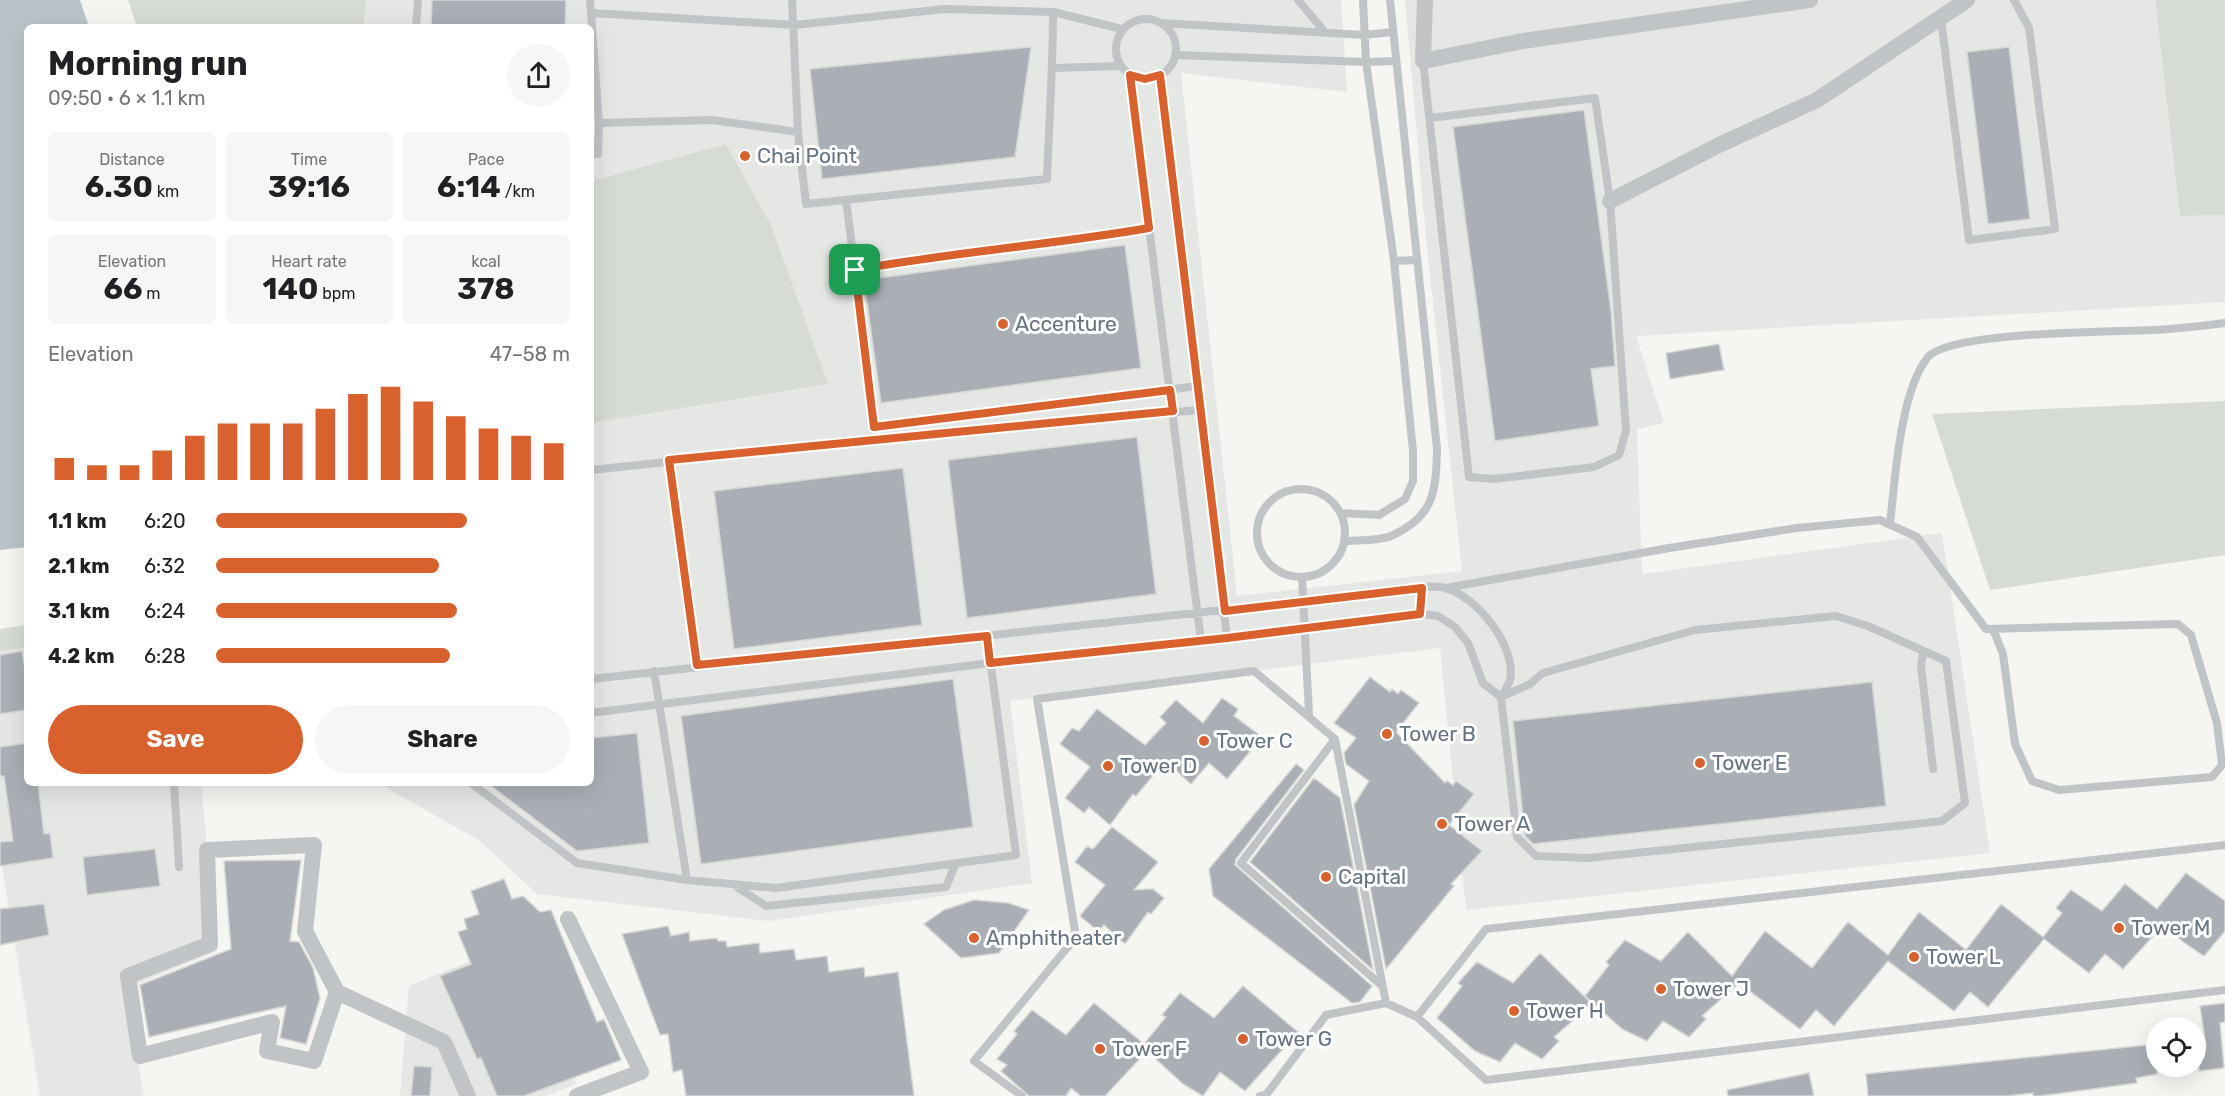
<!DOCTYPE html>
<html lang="en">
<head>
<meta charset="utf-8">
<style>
	:root { --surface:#fff; --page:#f6f6f6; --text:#202124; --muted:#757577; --accent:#d9612d }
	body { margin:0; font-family:Rubik,sans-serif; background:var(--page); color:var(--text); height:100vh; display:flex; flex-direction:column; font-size:22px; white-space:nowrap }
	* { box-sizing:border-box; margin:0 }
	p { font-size:20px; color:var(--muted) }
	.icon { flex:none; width:33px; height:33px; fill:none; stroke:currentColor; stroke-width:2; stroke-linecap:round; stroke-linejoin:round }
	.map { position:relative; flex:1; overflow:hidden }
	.side { position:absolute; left:24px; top:24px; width:570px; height:762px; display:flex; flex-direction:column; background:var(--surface); border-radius:9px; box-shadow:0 6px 24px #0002 }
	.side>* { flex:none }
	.buttons { position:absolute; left:2146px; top:1017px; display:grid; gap:12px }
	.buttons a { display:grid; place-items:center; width:60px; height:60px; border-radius:50%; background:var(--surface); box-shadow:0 6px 24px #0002; font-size:30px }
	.pin { position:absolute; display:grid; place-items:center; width:51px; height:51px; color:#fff; margin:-26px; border-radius:12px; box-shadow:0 3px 9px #0006 }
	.round { display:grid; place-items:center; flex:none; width:63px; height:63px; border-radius:32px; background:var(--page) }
	.overview { display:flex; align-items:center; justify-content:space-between; height:102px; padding:0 24px }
	h1 { font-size:33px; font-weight:700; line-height:45px }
	.metrics { display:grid; grid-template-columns:repeat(3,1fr); gap:9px; height:102px; padding:6px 24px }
	.metrics div { display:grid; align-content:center; border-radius:9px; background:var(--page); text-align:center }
	.metrics b { font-size:30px; font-weight:700 }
	.metrics small { font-size:16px; font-weight:400 }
	.metrics p { font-size:16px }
	.chart { height:168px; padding:12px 24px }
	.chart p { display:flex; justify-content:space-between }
	.chart svg { width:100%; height:108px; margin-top:6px; stroke:var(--accent); stroke-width:6 }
	.button { display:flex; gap:12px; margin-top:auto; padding:12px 24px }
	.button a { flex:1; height:69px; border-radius:36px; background:var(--accent); color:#fff; font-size:24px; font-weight:700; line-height:69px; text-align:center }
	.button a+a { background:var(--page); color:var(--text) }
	ul { padding:0 24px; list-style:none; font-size:20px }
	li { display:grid; grid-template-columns:96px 72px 1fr; align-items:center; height:45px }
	li i { height:15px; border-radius:8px; background:var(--accent) }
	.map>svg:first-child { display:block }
	.built { fill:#e5e7e5 }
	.green { fill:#d6dcd3 }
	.water { fill:#bac4c8 }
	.building { fill:#a9afb5; stroke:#d6d6d4; stroke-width:1.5 }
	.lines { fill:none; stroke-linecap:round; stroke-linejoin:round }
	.service { stroke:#c0c4c7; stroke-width:8 }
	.minor { stroke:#c0c4c7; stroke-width:16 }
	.route-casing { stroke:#fff; stroke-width:12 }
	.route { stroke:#d9612d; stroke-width:8 }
	.poi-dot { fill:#d9612d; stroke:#fff; stroke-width:2 }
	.labels { text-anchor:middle; stroke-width:6; stroke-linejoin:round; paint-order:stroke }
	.poi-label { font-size:21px; fill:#667381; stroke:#fff; text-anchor:start }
</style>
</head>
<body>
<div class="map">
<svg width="2225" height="1096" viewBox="0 0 2225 1096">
	<rect width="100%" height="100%" fill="#f5f5f2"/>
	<path class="built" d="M366 0H1341L1347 92 1181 73 1237 596 1462 571 1426 238 1405 0H2155L2180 216 2225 215V302L1636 336 1664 423 1637 429 1642 574 1942 533 1990 853 1466 910 1440 648 1010 701 1032 883 769 921 537 894 480 841 378 783H591V423L827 384 727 144 591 181V27H363Z
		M27 648V783H201L217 951 125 989 144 1096H40L0 855V651Z
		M513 943 577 1084 545 1096H400L409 986Z"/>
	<path class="green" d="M128 0H366L363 27H137Z
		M2155 0H2225V215L2180 216Z
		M726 144 771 225 828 384 591 423V181Z
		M2225 401V555L1990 590 1932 414Z
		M27 625V648L0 651V629Z"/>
	<path class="water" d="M0 0H80L89 27H27V547L0 550Z"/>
	<path class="building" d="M432 0H566L565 27H431Z
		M1031 47 1015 157 822 179 810 69Z
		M2009 47 2030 219 1988 224 1967 52Z
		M1584 110 1611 311 1615 366 1591 369 1599 426 1495 441 1453 127Z
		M1125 245 1141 368 881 403 864 280Z
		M1719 344 1724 370 1670 379 1666 353Z
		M1137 437 1156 594 967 618 948 460Z
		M903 468 922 625 734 649 714 491Z
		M22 651 27 681V710L0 714V655Z
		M1370 677 1390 692 1392 689 1398 694 1401 690 1419 703 1396 732 1445 783 1447 781 1453 785 1456 781 1474 794 1449 825 1482 851 1451 884 1454 886 1386 969 1354 805 1369 781 1346 764 1344 753 1356 738 1334 723Z
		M953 679 973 827 701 864 681 716Z
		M1872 682 1886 806 1533 844 1525 836 1513 721Z
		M1222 698 1238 709 1234 716 1262 737 1227 779 1209 763 1191 784 1165 761 1136 796 1133 794 1110 825 1089 807 1084 813 1065 798 1090 767 1060 744 1072 728 1079 731 1097 709 1145 745 1166 723 1160 717 1176 700 1203 723Z
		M637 733 649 843 577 851 487 783H591V738Z
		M27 743V783H38L44 834 50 833 53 858 0 866V842L13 841 4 776H0V747Z
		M1296 764 1304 770 1236 859 1235 865 1372 986 1360 1002 1352 1003 1213 896 1209 869Z
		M1314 778 1340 798 1373 970 1250 862Z
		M1112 827 1158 862 1134 890 1153 889 1164 898 1151 914 1148 912 1125 944 1104 925 1098 931 1080 916 1105 885 1075 862 1087 846 1093 849Z
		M155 849 160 886 87 895 83 857Z
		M301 860 290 941 299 942 313 968 320 998 306 1044 280 1038 286 1006 149 1037 140 985 231 949 224 861Z
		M2186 873 2225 901V931L2204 956 2182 941 2165 923 2123 969 2105 954 2089 973 2044 939 1988 1007 1970 992 1954 1011 1888 961 1834 1026 1816 1010 1800 1029 1739 983 1702 1016 1706 1019 1689 1037 1663 1021 1647 1041 1622 1029 1585 996 1609 965 1606 962 1625 940 1661 961 1688 932 1732 976 1765 931 1812 968 1848 922 1888 955 1919 912 1966 950 2001 904 2043 937 2062 913 2056 908 2071 890 2102 911 2125 884 2157 909Z
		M504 879 512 899 523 896 540 912 551 910 597 1022 604 1019 621 1060 524 1096H497L481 1058 477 1059 440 976 471 964 458 932 467 929 464 919 479 914 471 891Z
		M974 900 1008 903 1029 910 999 953 961 958 924 924 944 910Z
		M44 904 49 935 0 945V909Z
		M668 926 671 936 689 932 690 941 717 938 718 941H726L727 947 759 943 760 953 794 949 796 960 827 956 829 972 864 967 865 977 898 972 914 1096H686L682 1070 673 1072 668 1034 660 1035 622 934Z
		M1540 953 1592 1004 1554 1037 1559 1041 1542 1059 1515 1043 1500 1062 1475 1051 1437 1018 1462 986 1458 983 1477 962 1513 983Z
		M1243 986 1298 1032 1245 1091 1220 1072 1203 1096 1183 1084 1147 1051 1105 1096H1081L1071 1088 1066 1096H1029L1001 1071 1007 1065 997 1059 1017 1034 1014 1031 1032 1010 1066 1035 1094 1003 1144 1044 1166 1017 1162 1015 1180 993 1214 1018Z
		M2225 1003V1022L2220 1023 2224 1068 2199 1071 2197 1047 2206 1046 2200 1006Z
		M2157 1044V1074L2136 1078 2137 1083 2040 1096H2033V1093L2006 1096H1868L1866 1074Z
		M414 1066 432 1067 430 1096H411Z
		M1809 1073 1814 1096H1728L1727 1090Z"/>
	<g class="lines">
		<path class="service" d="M590 0 591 13 795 25 945 9 1053 12 1122 29
			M792 0 798 132
			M1298 0 1324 31
			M591 13 599 123
			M1116 49a30 30 0 1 1 60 0a30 30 0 1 1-60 0Z
			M1941 19 1969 240 2055 229 2029 28 2014 0
			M1161 23 1364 35 1392 32
			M416 27 418 0
			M1175 55 1366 62 1395 61
			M1423 61 1469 477 1494 479 1594 467 1619 455 1626 431 1610 201 1595 98 1430 118
			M1053 68 1120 66
			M1130 75 1201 641
			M1160 75 1227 638
			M591 154H598L599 123 712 120 798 132 806 204 1047 179C1049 123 1053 68 1053 12
			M846 200 855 270
			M1149 228 855 270 874 427 1198 386
			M1394 261 1416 260
			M669 460 697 665
			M591 470 950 432 1198 410
			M1257 533a44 44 0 1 1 88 0a44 44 0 1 1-88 0Z
			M1341 513 1379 515 1405 499 1413 481V451L1394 261 1366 62 1363 0
			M1890 524C1895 480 1900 391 1928 357 1950 331 2113 332 2152 330 2177 329 2201 326 2225 323
			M1345 541C1359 540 1379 541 1391 536 1434 517 1436 492 1437 449L1390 0
			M1302 577 1309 714
			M1446 588 1669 548 1797 528 1880 520 1917 537 1986 629 2178 624 2191 635 2217 723 2222 765 2212 777 2059 790 2032 781 2015 744 2003 654 1993 629
			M1420 614 1422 588
			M1923 653 1921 666 1933 769
			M654 671 687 880 776 888 1016 855 987 636
			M591 679 1404 590C1416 589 1433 584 1445 588 1477 596 1517 647 1510 680 1508 686 1504 692 1501 697L1517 837 1536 856 1588 858 1906 825 1942 821 1965 803 1946 661 1868 626 1836 616 1695 630 1543 673 1530 684 1501 697
			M591 713 990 663 1227 638 1420 614 1438 616 1455 627 1468 643 1483 683 1501 697
			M1335 739 1241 863 1381 985
			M174 783 179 867
			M471 783 577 863 687 880
			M735 886 766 906 946 887 956 863
			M1417 1017 1486 929 2225 845
			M1022 1096 974 1061 1076 937 1037 699 1254 671 1335 739 1386 1003
			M1260 1096 1266 1095 1326 1015 1386 1003 1417 1017 1486 1080 2225 990"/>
		<path class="minor" d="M1425 0 1423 61 1523 41 1810 0
			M1610 201 1719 145 1817 100 1967 0
			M568 919 641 1072 577 1096
			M337 992 305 931 314 845 207 850 210 944 128 976 140 1056 272 1022 267 1051 314 1061 337 992 444 1042 468 1096"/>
	</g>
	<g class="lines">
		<defs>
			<path id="route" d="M1130 75 1145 79 1160 75 1225 611 1422 588 1420 614 1227 638 990 663 987 636 697 665 669 460 1173 411 1170 390 874 427 855 270C953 252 1051 245 1149 228Z"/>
		</defs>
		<use href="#route" class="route-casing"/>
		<use href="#route" class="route"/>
	</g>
	<g class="poi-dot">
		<circle cx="745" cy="156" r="6"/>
		<circle cx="1003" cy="324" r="6"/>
		<circle cx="1387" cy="734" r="6"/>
		<circle cx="1204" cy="741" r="6"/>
		<circle cx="1700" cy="763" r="6"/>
		<circle cx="1108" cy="766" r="6"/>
		<circle cx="1442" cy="824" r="6"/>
		<circle cx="1326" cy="877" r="6"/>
		<circle cx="2119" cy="928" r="6"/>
		<circle cx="974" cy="938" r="6"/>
		<circle cx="1914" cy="957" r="6"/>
		<circle cx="1661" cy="989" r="6"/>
		<circle cx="1514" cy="1011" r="6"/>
		<circle cx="1243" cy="1039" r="6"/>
		<circle cx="1100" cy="1049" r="6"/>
	</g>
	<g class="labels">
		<g class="poi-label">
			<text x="757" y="163">Chai Point</text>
			<text x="1015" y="331">Accenture</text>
			<text x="1399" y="741">Tower B</text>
			<text x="1216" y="748">Tower C</text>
			<text x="1712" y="770">Tower E</text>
			<text x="1120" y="773">Tower D</text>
			<text x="1454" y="831">Tower A</text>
			<text x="1338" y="884">Capital</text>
			<text x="2131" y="935">Tower M</text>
			<text x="986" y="945">Amphitheater</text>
			<text x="1926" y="964">Tower L</text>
			<text x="1673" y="996">Tower J</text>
			<text x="1526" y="1018">Tower H</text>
			<text x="1255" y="1046">Tower G</text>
			<text x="1112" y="1056">Tower F</text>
		</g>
	</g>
</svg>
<div class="buttons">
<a><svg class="icon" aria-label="locate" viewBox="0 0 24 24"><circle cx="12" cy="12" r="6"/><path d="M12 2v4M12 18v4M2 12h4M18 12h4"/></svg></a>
</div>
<div class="pin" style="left:855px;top:270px;background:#1e9e55"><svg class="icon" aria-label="arrive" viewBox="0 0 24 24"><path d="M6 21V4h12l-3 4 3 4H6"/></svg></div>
<section class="side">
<div class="overview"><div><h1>Morning run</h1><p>09:50 · 6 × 1.1 km</p></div><a class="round"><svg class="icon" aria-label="share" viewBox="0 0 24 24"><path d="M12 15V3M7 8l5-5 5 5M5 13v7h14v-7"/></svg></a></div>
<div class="metrics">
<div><p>Distance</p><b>6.30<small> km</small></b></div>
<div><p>Time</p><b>39:16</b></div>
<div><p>Pace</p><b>6:14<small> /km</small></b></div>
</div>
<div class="metrics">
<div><p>Elevation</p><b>66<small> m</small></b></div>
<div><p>Heart rate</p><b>140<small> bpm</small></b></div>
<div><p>kcal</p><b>378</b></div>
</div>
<div class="chart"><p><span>Elevation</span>47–58 m</p>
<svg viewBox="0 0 160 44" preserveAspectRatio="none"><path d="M5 44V35M15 44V38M25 44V38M35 44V32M45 44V26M55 44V21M65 44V21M75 44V21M85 44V15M95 44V9M105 44V6M115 44V12M125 44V18M135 44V23M145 44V26M155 44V29"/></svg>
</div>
<ul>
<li><b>1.1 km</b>6:20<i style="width:71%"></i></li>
<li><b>2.1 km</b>6:32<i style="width:63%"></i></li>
<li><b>3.1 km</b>6:24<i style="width:68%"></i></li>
<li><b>4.2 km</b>6:28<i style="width:66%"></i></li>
</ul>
<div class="button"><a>Save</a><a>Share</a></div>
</section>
</div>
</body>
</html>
